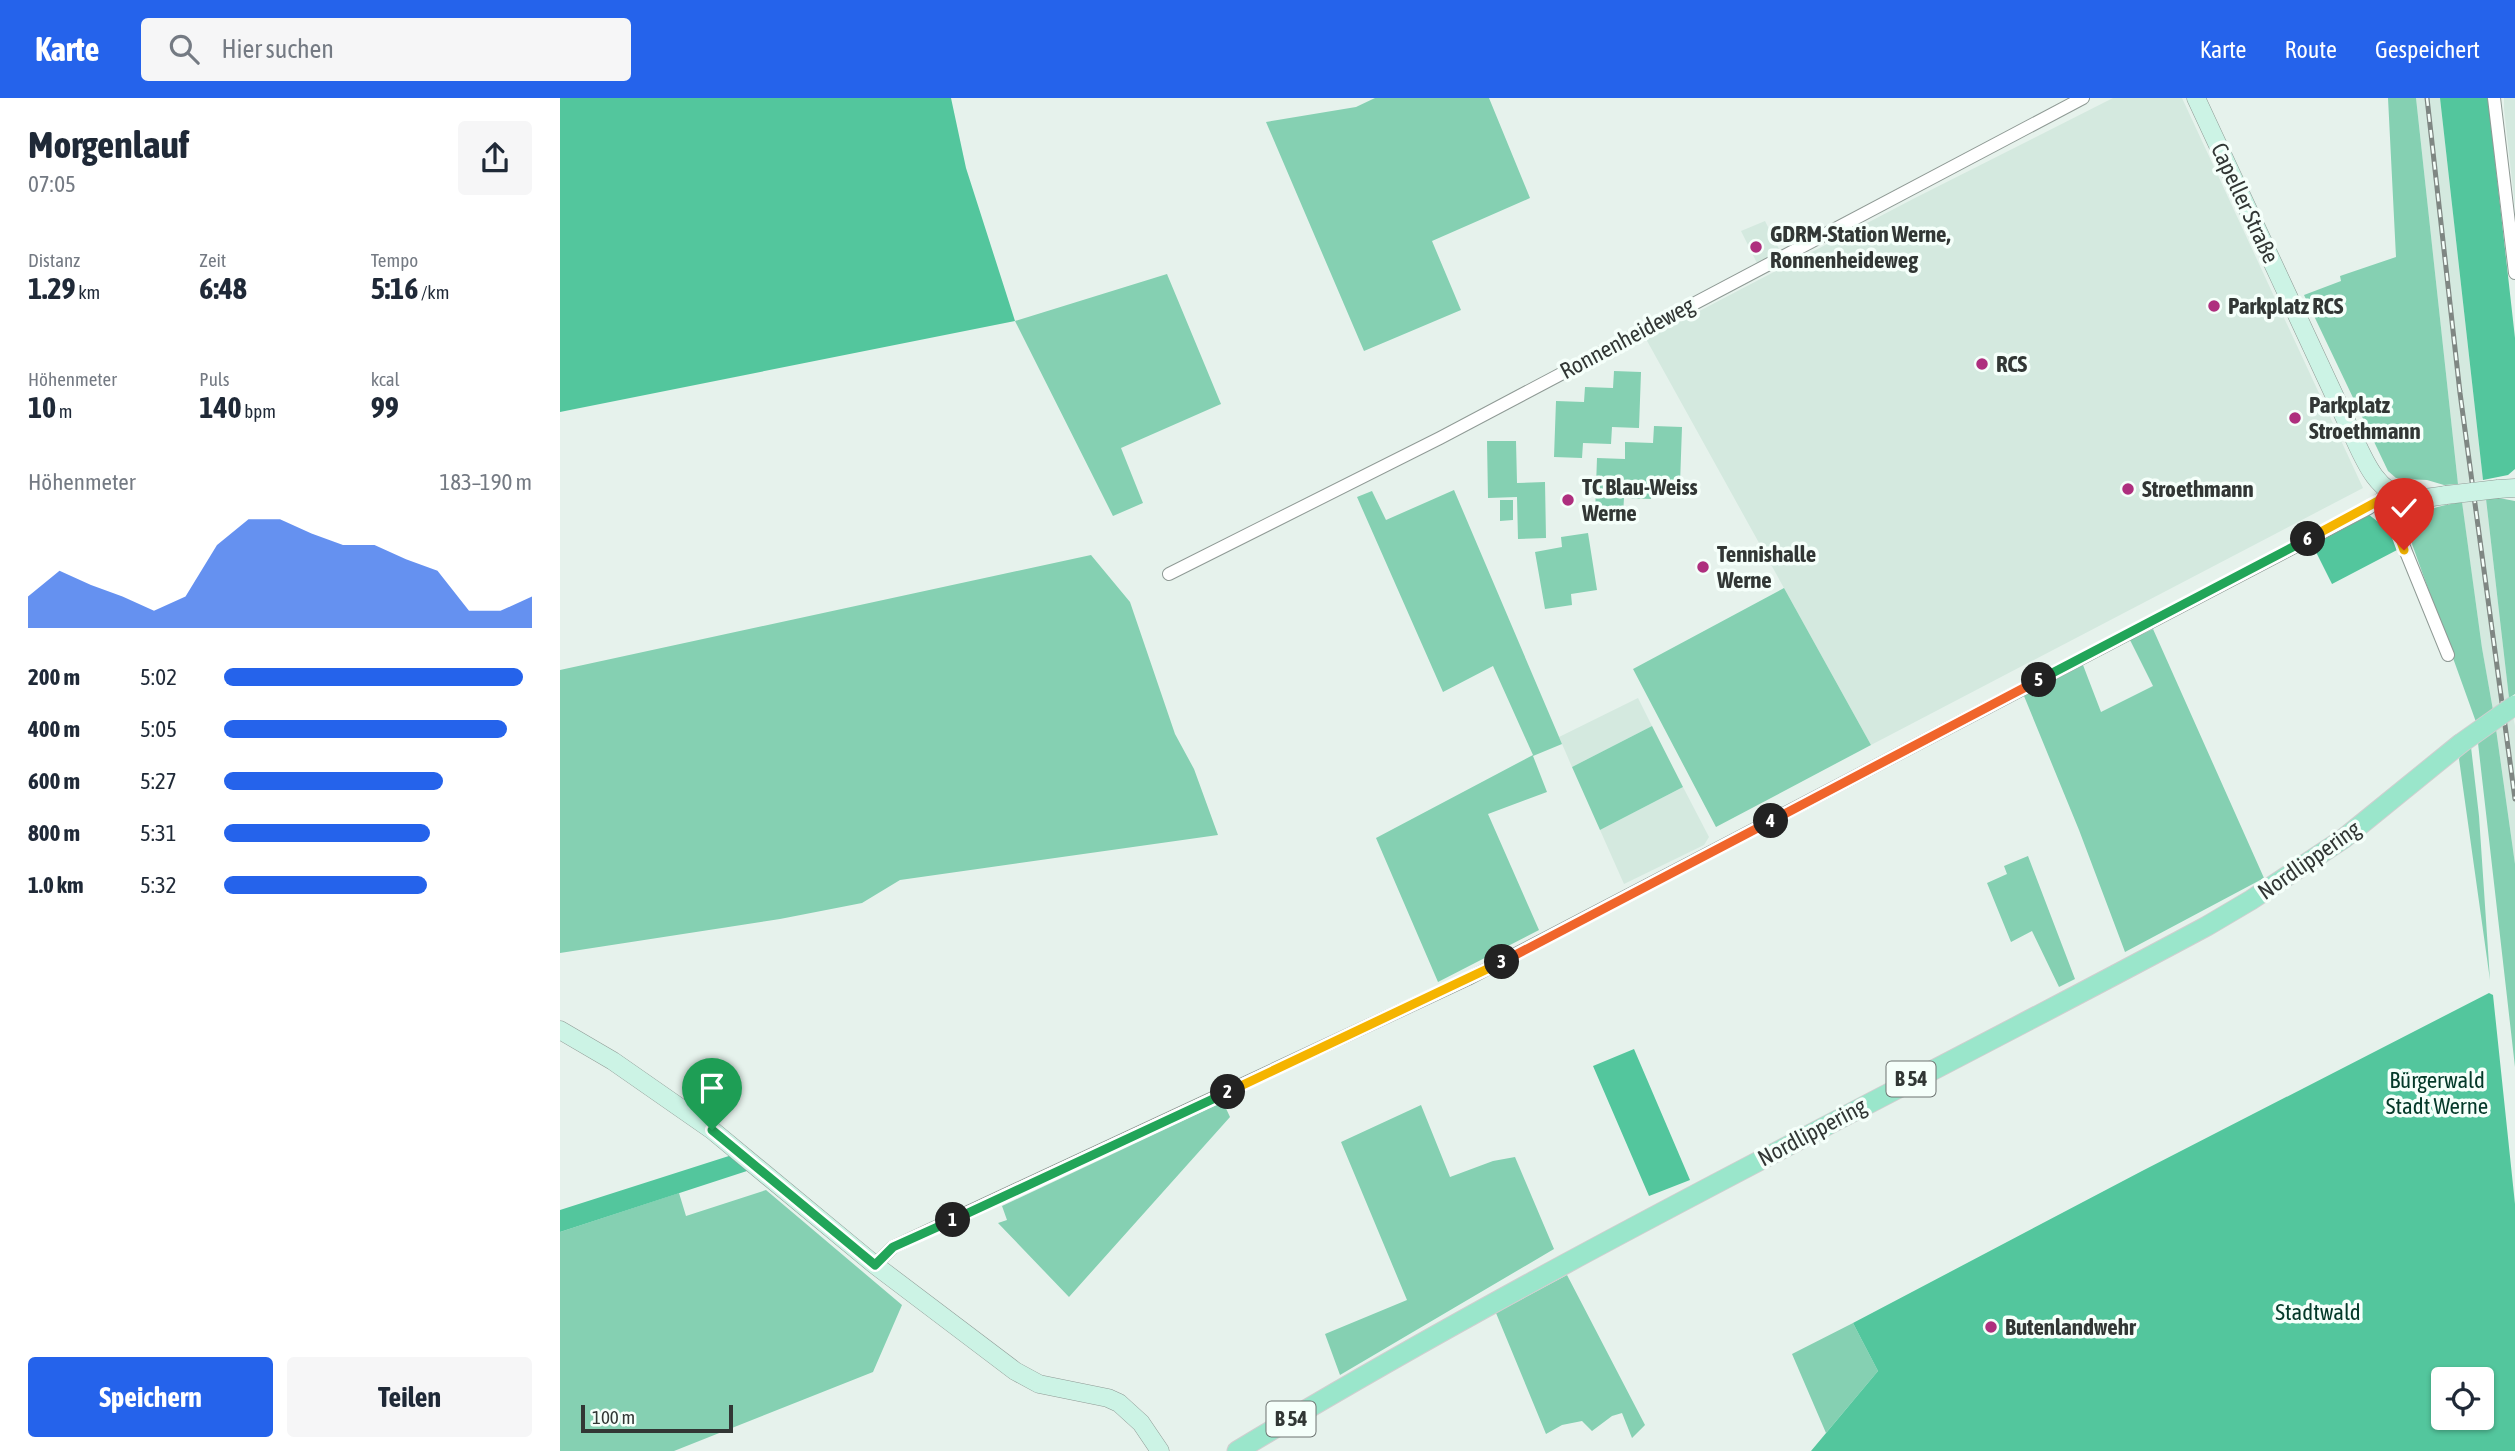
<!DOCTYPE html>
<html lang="de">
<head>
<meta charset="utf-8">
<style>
	:root { --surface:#fff; --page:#f6f6f7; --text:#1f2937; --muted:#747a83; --accent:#2563eb }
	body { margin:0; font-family:"Asap Condensed",sans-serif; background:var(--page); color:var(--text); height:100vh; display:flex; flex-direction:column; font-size:26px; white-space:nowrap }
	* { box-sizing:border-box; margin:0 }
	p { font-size:23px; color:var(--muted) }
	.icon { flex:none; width:38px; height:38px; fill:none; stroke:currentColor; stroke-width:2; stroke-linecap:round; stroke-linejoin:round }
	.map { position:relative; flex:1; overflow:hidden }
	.details { display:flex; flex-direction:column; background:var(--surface); width:560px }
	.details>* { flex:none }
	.buttons { position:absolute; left:1871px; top:1269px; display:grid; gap:14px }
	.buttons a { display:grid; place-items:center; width:63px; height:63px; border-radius:7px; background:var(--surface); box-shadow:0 2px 5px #0004; font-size:35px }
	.scale { position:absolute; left:21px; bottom:18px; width:152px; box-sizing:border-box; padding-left:7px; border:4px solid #323735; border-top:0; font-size:19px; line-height:24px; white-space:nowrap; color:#323735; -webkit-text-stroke:5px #f5fffa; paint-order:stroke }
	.pin { position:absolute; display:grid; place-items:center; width:60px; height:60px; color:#fff; margin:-72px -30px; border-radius:50% 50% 50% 0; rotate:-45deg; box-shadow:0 0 7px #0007 }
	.pin .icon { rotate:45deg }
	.km { position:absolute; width:35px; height:35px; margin:-18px; border-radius:50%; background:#222; color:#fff; font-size:19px; line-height:35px; text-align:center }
	.round { display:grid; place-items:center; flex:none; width:74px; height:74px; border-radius:7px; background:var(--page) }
	.summary { display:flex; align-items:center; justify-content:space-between; height:119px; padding:0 28px }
	h1 { font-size:38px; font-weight:700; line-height:52px }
	.metrics { display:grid; grid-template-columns:repeat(3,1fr); gap:10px; height:119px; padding:7px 28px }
	.metrics div { display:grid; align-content:center }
	.metrics b { font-size:30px; font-weight:700 }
	.metrics small { font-size:19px; font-weight:400 }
	.metrics p { font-size:19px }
	.chart { height:196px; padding:14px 28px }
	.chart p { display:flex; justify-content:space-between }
	.chart svg { width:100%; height:126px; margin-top:7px; fill:var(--accent); opacity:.7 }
	.button { display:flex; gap:14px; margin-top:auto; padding:14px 28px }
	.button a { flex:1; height:80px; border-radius:7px; background:var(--accent); color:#fff; font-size:28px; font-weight:700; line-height:80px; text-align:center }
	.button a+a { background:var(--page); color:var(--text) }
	ul { padding:0 28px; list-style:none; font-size:23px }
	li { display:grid; grid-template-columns:112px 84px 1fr; align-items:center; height:52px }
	li i { height:18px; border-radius:9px; background:var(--accent) }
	header { display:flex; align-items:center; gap:42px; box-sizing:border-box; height:98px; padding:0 35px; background:var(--accent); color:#fff }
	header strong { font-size:33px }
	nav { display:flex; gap:38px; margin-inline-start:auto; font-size:24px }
	.search { width:490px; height:63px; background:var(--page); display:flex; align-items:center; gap:18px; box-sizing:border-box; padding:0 24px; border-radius:7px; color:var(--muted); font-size:26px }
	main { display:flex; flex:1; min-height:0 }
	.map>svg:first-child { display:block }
	.built { fill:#d4e9df }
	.green { fill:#85d0b2 }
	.forest { fill:#53c69d; fill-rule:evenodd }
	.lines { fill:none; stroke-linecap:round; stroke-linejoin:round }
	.street-casing { stroke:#8f9a95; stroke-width:14 }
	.secondary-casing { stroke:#8f9a95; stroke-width:19 }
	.primary-casing { stroke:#cecfcf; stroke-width:21 }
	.street { stroke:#fff; stroke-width:12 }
	.secondary { stroke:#ccf3e5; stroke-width:18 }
	.primary { stroke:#9ae6cb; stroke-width:19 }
	.rail-casing { stroke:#7f8783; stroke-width:5 }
	.rail { stroke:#f5fffa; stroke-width:2.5; stroke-dasharray:8; stroke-linecap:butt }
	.secondary-bridge-casing { stroke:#8f9a95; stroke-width:19; stroke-linecap:butt }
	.primary-bridge-casing { stroke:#cecfcf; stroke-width:21; stroke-linecap:butt }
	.secondary-bridge { stroke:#ccf3e5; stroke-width:18 }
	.primary-bridge { stroke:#9ae6cb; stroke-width:19 }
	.split-1-casing { stroke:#fff; stroke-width:14 }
	.split-2-casing { stroke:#fff; stroke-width:14 }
	.split-3-casing { stroke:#fff; stroke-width:14 }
	.split-4-casing { stroke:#fff; stroke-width:14 }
	.split-5-casing { stroke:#fff; stroke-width:14 }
	.split-6-casing { stroke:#fff; stroke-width:14 }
	.split-7-casing { stroke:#fff; stroke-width:14 }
	.split-1 { stroke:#22a559; stroke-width:9 }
	.split-2 { stroke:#22a559; stroke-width:9 }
	.split-3 { stroke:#f5b400; stroke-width:9 }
	.split-4 { stroke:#f0652b; stroke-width:9 }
	.split-5 { stroke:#f0652b; stroke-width:9 }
	.split-6 { stroke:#22a559; stroke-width:9 }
	.split-7 { stroke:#f5b400; stroke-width:9 }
	.poi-dot { fill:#ae2f7e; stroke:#f5fffa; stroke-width:2.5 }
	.labels { text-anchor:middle; stroke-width:7; stroke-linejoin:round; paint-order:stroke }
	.shield { fill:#f5fffa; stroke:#6c7370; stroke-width:2 }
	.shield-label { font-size:21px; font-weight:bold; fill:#323735 }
	.street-label { font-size:23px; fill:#323735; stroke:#f5fffa }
	.poi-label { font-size:23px; font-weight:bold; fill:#323735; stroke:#f5fffa; text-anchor:start }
	.park-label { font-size:23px; fill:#043929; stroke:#f5fffa }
</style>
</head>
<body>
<header>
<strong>Karte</strong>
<div class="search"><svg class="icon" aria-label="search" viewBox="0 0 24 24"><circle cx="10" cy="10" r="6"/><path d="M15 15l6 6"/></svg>Hier suchen</div>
<nav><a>Karte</a><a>Route</a><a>Gespeichert</a></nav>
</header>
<main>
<section class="details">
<div class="summary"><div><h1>Morgenlauf</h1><p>07:05</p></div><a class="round"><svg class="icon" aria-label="share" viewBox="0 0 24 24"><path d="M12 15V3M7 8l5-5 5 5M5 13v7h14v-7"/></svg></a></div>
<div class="metrics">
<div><p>Distanz</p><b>1.29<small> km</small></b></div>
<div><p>Zeit</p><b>6:48</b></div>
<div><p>Tempo</p><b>5:16<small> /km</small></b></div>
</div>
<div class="metrics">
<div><p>Höhenmeter</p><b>10<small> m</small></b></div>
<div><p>Puls</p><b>140<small> bpm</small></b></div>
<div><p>kcal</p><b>99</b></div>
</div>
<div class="chart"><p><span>Höhenmeter</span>183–190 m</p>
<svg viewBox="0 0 160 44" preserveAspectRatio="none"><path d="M0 44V33L10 24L20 29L30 33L40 38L50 33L60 15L70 6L80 6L90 11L100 15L110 15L120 20L130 24L140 38L150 38L160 33V44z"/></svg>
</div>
<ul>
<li><b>200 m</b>5:02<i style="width:97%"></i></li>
<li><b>400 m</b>5:05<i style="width:92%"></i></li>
<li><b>600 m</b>5:27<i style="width:71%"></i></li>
<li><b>800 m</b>5:31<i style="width:67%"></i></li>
<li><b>1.0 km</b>5:32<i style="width:66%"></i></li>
</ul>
<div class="button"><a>Speichern</a><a>Teilen</a></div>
</section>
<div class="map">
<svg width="1955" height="1353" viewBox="0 0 1955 1353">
	<rect width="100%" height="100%" fill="#e6f2ec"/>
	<path class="built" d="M1553 0H1622L1803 390 1311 647 1086 241 1353 101Z
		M1856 0H1880L1923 382 1898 386Z
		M1944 0H1955V109L1944 11Z
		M1205 123 1220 153 1197 165 1181 133Z
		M1926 401 1949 600 1933 612 1922 550 1902 405Z
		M1078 600 1092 628 1012 669 999 639Z
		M1953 618 1955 628V766L1936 631Z
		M1123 689 1149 739 1144 747 1064 786 1040 732Z"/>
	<path class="green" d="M815 0H929L970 100 872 143 901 212 804 253 706 24 796 9Z
		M1828 0H1856L1898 386 1884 387 1867 382 1844 381 1836 380 1828 373 1744 197 1781 183 1780 178 1836 159Z
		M607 176 661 306 561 350 583 405 553 418 455 223Z
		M1054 273 1081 274 1079 330 1052 329 1051 346 1023 345 1022 360 994 359 996 303 1024 304 1025 289 1053 290Z
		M1094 328 1122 329 1120 386 1092 385 1091 401 1064 400 1063 417 1035 416 1037 360 1065 361V344L1093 345Z
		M927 343H956L957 385 985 384 986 440 958 441 957 399 928 400Z
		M894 392 1002 646 973 658 987 694 928 716 979 832 878 884 816 740 973 657 933 568 883 594 797 399 812 393 826 422Z
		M1939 400 1955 403V596L1949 600 1926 401Z
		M940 402H953V422L940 423Z
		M1902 404 1922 550 1933 612 1916 624 1852 446C1851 411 1875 409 1902 404Z
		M1028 435 1037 492 1011 496 1012 507 985 511 975 454 1002 449 1001 439Z
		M531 457 570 504 615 636 634 671 658 737 340 782 302 805 220 821 0 855V572Z
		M1224 490 1311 647 1156 729 1073 571Z
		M1593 531 1704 780 1565 854 1519 732 1464 598 1523 567 1541 614 1593 588 1570 542Z
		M1092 628 1123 689 1040 732 1012 669Z
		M1936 631 1955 766V969L1918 645Z
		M1911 649 1919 718 1930 882 1899 661 1901 657Z
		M1468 758 1515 881 1499 889 1472 833 1451 844 1427 785 1447 776 1444 768Z
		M663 1004 670 1019 509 1199 438 1125 447 1122 442 1108Z
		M861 1007 890 1079 933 1063 955 1059 994 1151 780 1277 765 1236 847 1202 781 1044Z
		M206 1092 342 1207 313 1274 114 1353H0V1134L119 1095 126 1118Z
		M1007 1177 1085 1327 1072 1340 1062 1315 1052 1318 1032 1333 1022 1323 1002 1327 986 1336 936 1215Z
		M1293 1225 1318 1273 1266 1335 1232 1256Z"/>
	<path class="forest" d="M0 0H391L406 70 455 223 0 314Z
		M1880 0H1928L1955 240V371L1948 377 1923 382Z
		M1808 416 1835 437 1837 452 1772 486 1752 446Z
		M1929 895 1933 897 1955 1106V1353H1251L1318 1273 1293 1225 1582 1073ZM1883 1281H1922V1320H1883Z
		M1074 951 1130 1082 1089 1098 1033 968Z
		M172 1057 190 1072 0 1134V1112Z"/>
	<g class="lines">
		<defs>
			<path id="street" d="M1934 0 1955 175
				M1820 402 1833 422 1888 557
				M609 476 880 340 1523 0
				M315 1167 333 1149 908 881 1809 410 1830 394"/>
			<path id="secondary" d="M1636 0 1789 329C1802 356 1814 394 1847 400 1859 402 1873 399 1886 397
				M1938 391 1955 390
				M0 932 53 963 152 1032 315 1167 455 1273 479 1286 548 1300 559 1305 581 1325 600 1353"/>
			<path id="primary" d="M677 1353C992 1162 1323 1002 1647 828L1691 802 1783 741 1900 646"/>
		</defs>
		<use href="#street" class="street-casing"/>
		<use href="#secondary" class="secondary-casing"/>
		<use href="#primary" class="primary-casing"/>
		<use href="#street" class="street"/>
		<use href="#secondary" class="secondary"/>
		<use href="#primary" class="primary"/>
		<defs>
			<path id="rail" d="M1867 0 1900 295 1955 701"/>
		</defs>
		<use href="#rail" class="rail-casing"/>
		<use href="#rail" class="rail"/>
		<defs>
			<path id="secondary-bridge" d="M1886 397 1938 391"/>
			<path id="primary-bridge" d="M1900 646 1955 607"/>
		</defs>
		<use href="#secondary-bridge" class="secondary-bridge-casing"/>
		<use href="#primary-bridge" class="primary-bridge-casing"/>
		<use href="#secondary-bridge" class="secondary-bridge"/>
		<use href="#primary-bridge" class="primary-bridge"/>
	</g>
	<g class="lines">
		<defs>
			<path id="split-1" d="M152 1032 315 1167 333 1149 393 1122"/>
			<path id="split-2" d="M393 1122 668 994"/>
			<path id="split-3" d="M668 994 942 864"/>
			<path id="split-4" d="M942 864 1211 723"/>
			<path id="split-5" d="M1211 723 1479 582"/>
			<path id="split-6" d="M1479 582 1748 441"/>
			<path id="split-7" d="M1748 441 1820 402 1833 422 1844 452"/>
		</defs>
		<use href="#split-1" class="split-1-casing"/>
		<use href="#split-2" class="split-2-casing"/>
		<use href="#split-3" class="split-3-casing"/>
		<use href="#split-4" class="split-4-casing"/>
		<use href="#split-5" class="split-5-casing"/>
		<use href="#split-6" class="split-6-casing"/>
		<use href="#split-7" class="split-7-casing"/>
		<use href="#split-1" class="split-1"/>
		<use href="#split-2" class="split-2"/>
		<use href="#split-3" class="split-3"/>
		<use href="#split-4" class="split-4"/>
		<use href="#split-5" class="split-5"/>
		<use href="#split-6" class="split-6"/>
		<use href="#split-7" class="split-7"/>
	</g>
	<g class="poi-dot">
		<circle cx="1196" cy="149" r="7"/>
		<circle cx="1654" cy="208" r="7"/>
		<circle cx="1422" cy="266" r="7"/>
		<circle cx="1735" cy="320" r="7"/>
		<circle cx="1568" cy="391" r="7"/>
		<circle cx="1008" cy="402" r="7"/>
		<circle cx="1143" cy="469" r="7"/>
		<circle cx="1431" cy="1229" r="7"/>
	</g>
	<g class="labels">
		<g class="shield">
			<rect x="1326.5" y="963.5" width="49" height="35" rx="5"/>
			<rect x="706.5" y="1303.5" width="49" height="35" rx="5"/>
		</g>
		<g class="shield-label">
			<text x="1351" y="988">B 54</text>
			<text x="731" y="1328">B 54</text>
		</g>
		<g class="street-label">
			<text transform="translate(1685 105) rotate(65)" y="8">Capeller Straße</text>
			<text transform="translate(1067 240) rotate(-28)" y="8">Ronnenheideweg</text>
			<text transform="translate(1749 762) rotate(-35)" y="8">Nordlippering</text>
			<text transform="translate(1252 1034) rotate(-28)" y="8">Nordlippering</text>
		</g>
		<g class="poi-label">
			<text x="1210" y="144">GDRM-Station Werne,<tspan x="1210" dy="26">Ronnenheideweg</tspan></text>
			<text x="1668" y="216">Parkplatz RCS</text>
			<text x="1436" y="274">RCS</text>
			<text x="1749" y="315">Parkplatz<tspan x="1749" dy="26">Stroethmann</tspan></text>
			<text x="1022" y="397">TC Blau-Weiss<tspan x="1022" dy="26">Werne</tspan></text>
			<text x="1582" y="399">Stroethmann</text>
			<text x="1157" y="464">Tennishalle<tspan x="1157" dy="26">Werne</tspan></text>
			<text x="1445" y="1237">Butenlandwehr</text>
		</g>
		<g class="park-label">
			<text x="1877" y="990">Bürgerwald<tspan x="1877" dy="26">Stadt Werne</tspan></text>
			<text x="1758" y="1222">Stadtwald</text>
		</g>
	</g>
</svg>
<div class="buttons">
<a><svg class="icon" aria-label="locate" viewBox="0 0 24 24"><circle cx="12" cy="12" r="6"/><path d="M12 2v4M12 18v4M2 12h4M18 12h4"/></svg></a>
</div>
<div class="scale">100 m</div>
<div class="pin" style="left:152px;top:1032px;background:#1e9e55"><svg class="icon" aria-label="arrive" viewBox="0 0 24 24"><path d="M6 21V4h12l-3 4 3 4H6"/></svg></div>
<div class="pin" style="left:1844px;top:452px;background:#d93025"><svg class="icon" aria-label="check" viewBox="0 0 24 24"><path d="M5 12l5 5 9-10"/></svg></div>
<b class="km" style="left:393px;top:1122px">1</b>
<b class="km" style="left:668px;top:994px">2</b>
<b class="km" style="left:942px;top:864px">3</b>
<b class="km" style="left:1211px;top:723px">4</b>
<b class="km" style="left:1479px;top:582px">5</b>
<b class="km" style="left:1748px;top:441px">6</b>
</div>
</main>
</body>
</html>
